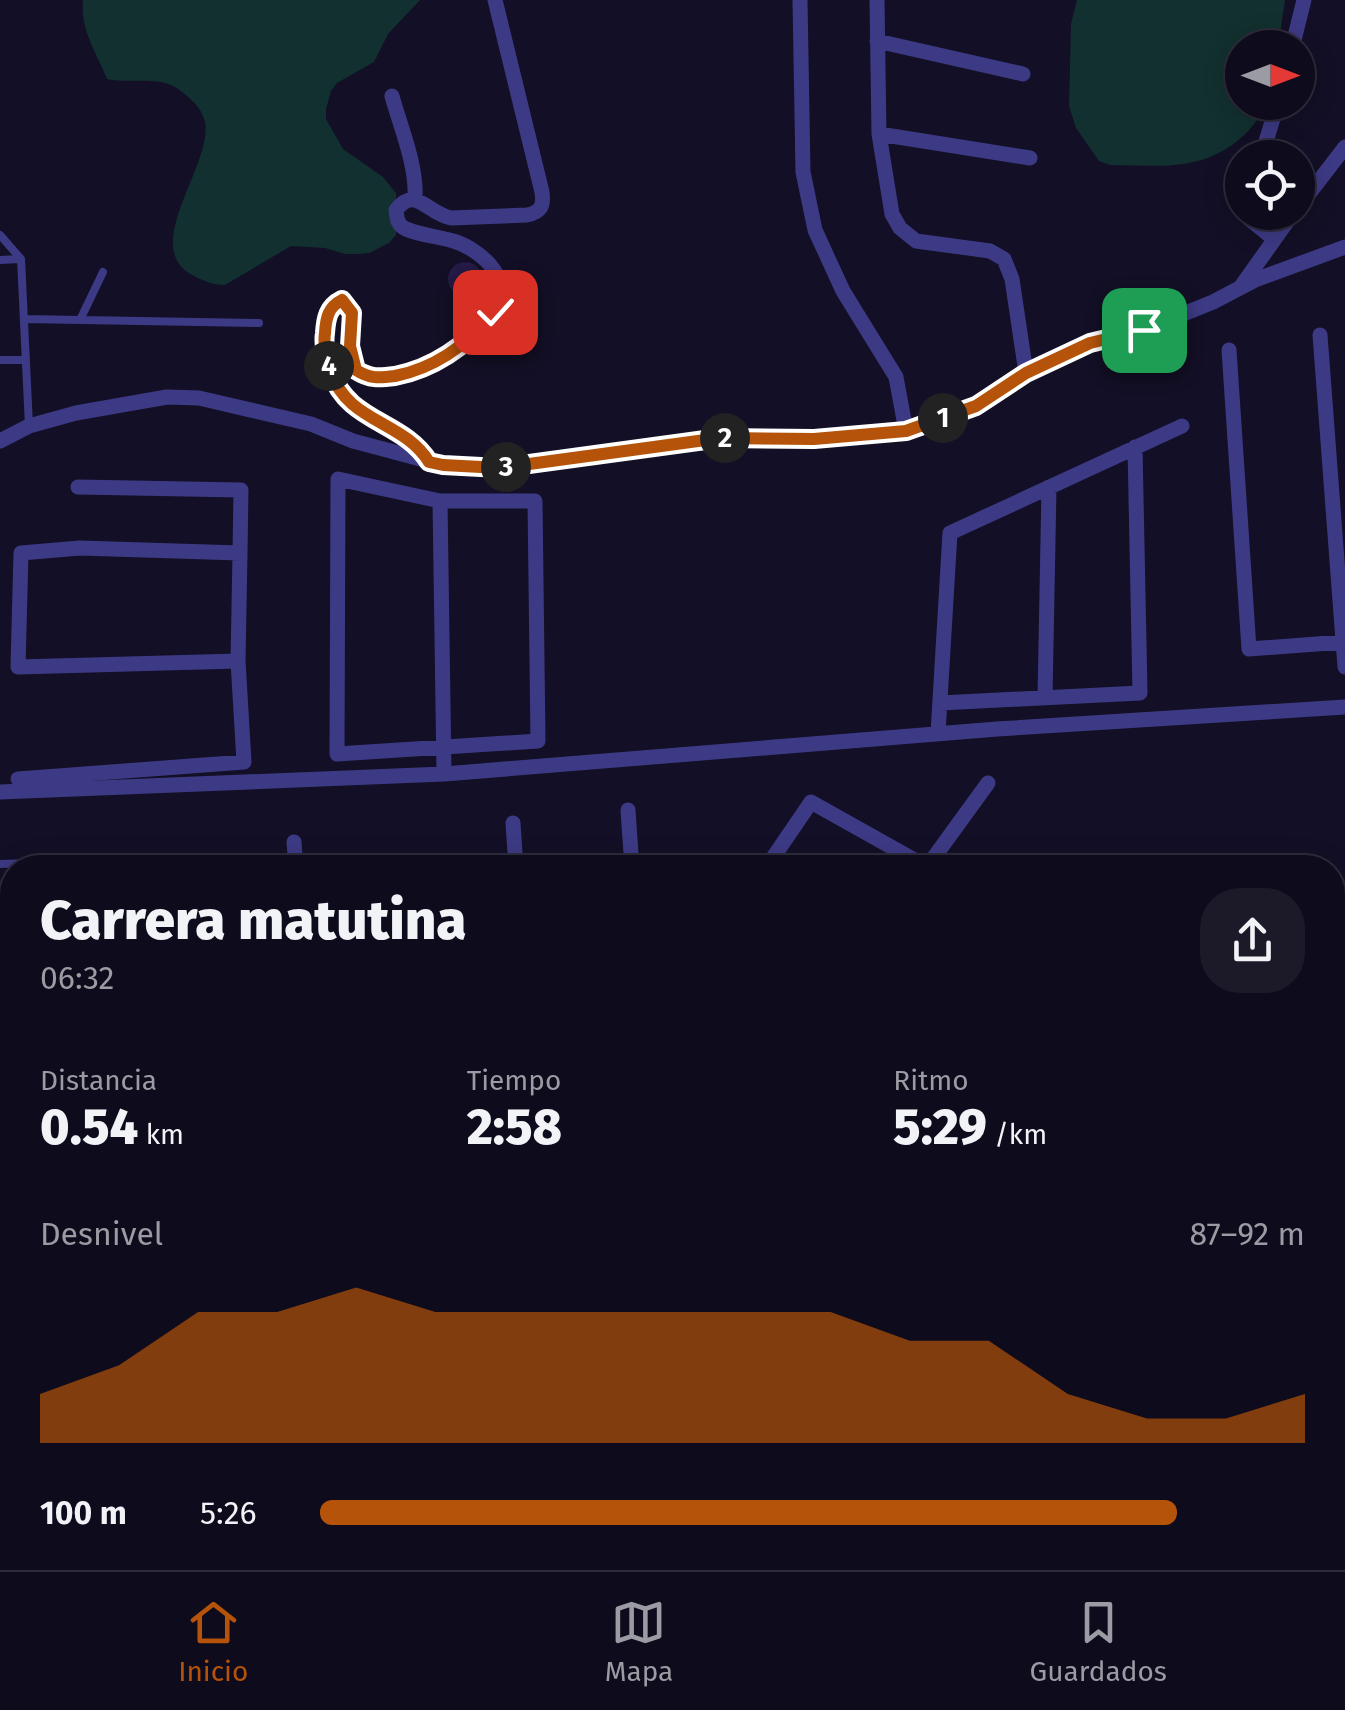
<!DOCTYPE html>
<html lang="es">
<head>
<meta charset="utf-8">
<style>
	:root { --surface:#0e0b1c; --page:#1c1929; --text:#f1f3f6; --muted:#9b9ba3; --line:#2e2b3b; --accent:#b45309 }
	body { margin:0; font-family:"Fira Sans",sans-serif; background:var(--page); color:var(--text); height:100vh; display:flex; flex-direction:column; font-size:38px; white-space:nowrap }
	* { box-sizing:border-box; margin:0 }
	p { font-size:32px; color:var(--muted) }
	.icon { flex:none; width:55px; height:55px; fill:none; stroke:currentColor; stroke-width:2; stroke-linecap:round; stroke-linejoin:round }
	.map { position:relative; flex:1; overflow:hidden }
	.drawer { position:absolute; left:0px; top:855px; width:1345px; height:715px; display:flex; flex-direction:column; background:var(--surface); border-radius:40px 40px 0 0; box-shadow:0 5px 25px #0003,0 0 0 2px var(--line) }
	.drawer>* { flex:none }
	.needle { width:65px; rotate:90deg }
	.fabs { position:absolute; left:1225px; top:30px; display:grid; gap:20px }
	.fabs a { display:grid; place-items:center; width:90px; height:90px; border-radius:50%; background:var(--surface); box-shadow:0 5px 25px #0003,0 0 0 2px var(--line); font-size:50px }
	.pin { position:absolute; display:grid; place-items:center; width:85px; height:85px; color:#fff; margin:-42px; border-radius:20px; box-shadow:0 5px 15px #0006 }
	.km { position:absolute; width:50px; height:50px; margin:-25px; border-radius:50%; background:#222; color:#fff; font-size:28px; line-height:50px; text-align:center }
	.round { display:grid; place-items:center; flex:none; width:105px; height:105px; border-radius:40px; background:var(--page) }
	.headline { display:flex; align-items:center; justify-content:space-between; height:170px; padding:0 40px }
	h1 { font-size:55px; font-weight:800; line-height:75px }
	.metrics { display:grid; grid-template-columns:repeat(3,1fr); gap:15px; height:170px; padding:10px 40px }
	.metrics div { display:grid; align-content:center }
	.metrics b { font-size:50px; font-weight:800 }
	.metrics small { font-size:28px; font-weight:400 }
	.metrics p { font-size:28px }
	.chart { height:280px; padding:20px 40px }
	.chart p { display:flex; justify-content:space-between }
	.chart svg { width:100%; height:180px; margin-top:10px; fill:var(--accent); opacity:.7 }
	ul { padding:0 40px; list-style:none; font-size:32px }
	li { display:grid; grid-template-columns:160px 120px 1fr; align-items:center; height:75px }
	li i { height:25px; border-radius:12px; background:var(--accent) }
	.tabs { display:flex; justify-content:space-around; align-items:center; height:140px; border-top:2px solid var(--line); background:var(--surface); font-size:28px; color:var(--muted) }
	.tabs a { display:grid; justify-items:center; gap:5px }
	.tabs .on { color:var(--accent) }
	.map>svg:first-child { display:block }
	.green { fill:#12302f }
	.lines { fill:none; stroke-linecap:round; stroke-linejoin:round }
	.river { stroke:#0c2248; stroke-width:28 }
	.building { fill:#241b47 }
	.service { stroke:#3d3a85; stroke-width:8 }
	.minor { stroke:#3d3a85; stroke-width:15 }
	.route-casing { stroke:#fff; stroke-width:20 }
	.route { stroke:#b45309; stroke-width:12 }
</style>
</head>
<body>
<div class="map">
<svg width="1345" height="1570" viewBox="0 0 1345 1570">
	<rect width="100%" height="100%" fill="#130f26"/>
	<path class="green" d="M83 0H420L388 34 374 62 337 83 331 91 326 109V119L343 149 383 177 396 193V235L389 243 369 253 357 254H345L325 248 291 246 225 285C214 285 206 282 196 277 136 250 213 167 205 122 202 107 187 95 175 87 155 76 129 84 107 79 96 52 80 30 83 0Z
		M1077 0H1285L1278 47 1242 48V102L1266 103C1259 121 1248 133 1232 145 1193 172 1155 165 1110 165L1099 161 1076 128 1069 106 1071 24Z"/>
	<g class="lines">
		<path class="river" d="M1332 1171 1345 1176
			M0 1328 12 1318"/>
	</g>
	<path class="building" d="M448 279a17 17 0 1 1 34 0a17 17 0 1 1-34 0Z"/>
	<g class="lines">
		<path class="service" d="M0 235 21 259 29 426
			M0 260 20 259
			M24 319 259 323
			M80 320 103 272
			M0 360H26
			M0 864 65 862 71 868
			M0 909H12"/>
		<path class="minor" d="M800 0 803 172 815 230 843 291 896 377 906 431
			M877 0 879 134 892 214 900 228 916 241 990 251 1004 259 1012 279 1026 373
			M877 41 1023 74
			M1292 48 1304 0
			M392 96C401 129 417 165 415 199
			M879 134 1030 158
			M1261 158 1278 102
			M1298 208 1345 147
			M1247 212 1248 218 1274 239
			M1242 285 1294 212
			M1320 335 1345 667
			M1229 350 1249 649 1343 642
			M0 441 29 426 76 413 167 397 199 398 311 424 353 441 443 465 500 468 720 438 814 439 906 431 976 406 1026 373 1090 343 1144 330 1213 302 1255 280 1345 247
			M429 462C404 420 347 422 331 372 327 359 324 346 325 333 326 318 328 307 342 300 347 304 350 305 352 312 355 322 350 332 350 342 350 365 361 381 386 377 399 375 411 374 423 368 469 346 541 293 471 249 451 236 427 238 406 229 397 225 397 218 396 210 416 185 426 213 451 218L527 215C541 212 544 206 542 192L495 0
			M338 479 440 501H535L538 741 337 754Z
			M440 501 444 774
			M238 661 240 553
			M1045 698 1049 487
			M940 703 1140 693 1135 447
			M938 733 950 533 1182 426
			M18 779 244 762 238 661 18 667 21 553 80 548 240 553 241 490 78 487
			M0 792 444 774 997 729 1345 707
			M628 810 632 868
			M513 823 516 868
			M294 842 296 868
			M766 868 811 802 927 867 988 783
			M0 971H12
			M0 1302 12 1320
			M1332 1352H1345
			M0 1503 12 1496
			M155 1558 165 1570
			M663 1558V1570
			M1281 1558V1570
			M1298 1558V1570
			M309 1570 339 1558
			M776 1570V1558
			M1191 1570V1558"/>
	</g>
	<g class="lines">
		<defs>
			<path id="route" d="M495 312C468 344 436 368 395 376 379 378 370 379 356 370L350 346 352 313 342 300C328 307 326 318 325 333 323 346 327 359 331 372 348 423 403 420 429 462L443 465 500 468 720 438 814 439 906 431 976 406 1026 373 1090 343 1144 330"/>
		</defs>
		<use href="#route" class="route-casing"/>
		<use href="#route" class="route"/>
	</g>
</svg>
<div class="fabs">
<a><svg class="needle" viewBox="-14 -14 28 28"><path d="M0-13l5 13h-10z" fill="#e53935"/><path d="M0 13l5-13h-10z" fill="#9b9ba3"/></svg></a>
<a><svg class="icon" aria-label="locate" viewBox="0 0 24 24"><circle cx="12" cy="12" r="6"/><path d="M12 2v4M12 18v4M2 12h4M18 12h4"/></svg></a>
</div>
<div class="pin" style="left:1144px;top:330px;background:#1e9e55"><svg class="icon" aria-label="arrive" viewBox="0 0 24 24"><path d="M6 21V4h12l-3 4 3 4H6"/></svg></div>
<div class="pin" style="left:495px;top:312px;background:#d93025"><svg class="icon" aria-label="check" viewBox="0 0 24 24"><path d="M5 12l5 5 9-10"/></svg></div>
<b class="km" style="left:943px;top:418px">1</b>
<b class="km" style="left:725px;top:438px">2</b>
<b class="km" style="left:506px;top:467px">3</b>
<b class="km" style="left:329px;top:366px">4</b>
<section class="drawer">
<div class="headline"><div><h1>Carrera matutina</h1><p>06:32</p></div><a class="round"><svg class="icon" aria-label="share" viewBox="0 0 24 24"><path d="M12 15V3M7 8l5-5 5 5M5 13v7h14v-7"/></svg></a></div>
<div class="metrics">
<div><p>Distancia</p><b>0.54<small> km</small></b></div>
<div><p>Tiempo</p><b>2:58</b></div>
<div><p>Ritmo</p><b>5:29<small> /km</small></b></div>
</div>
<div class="chart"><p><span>Desnivel</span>87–92 m</p>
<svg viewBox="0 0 160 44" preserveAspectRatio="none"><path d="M0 44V32L10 25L20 12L30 12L40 6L50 12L60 12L70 12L80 12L90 12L100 12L110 19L120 19L130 32L140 38L150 38L160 32V44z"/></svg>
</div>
<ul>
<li><b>100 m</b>5:26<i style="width:87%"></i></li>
</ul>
</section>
</div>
<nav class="tabs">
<a class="on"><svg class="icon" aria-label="home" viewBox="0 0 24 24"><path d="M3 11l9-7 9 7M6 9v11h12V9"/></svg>Inicio</a>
<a><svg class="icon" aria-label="map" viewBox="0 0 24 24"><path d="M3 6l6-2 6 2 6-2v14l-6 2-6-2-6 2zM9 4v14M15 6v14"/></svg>Mapa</a>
<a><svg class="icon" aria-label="saved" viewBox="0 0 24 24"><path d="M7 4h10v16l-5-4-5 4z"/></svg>Guardados</a>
</nav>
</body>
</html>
